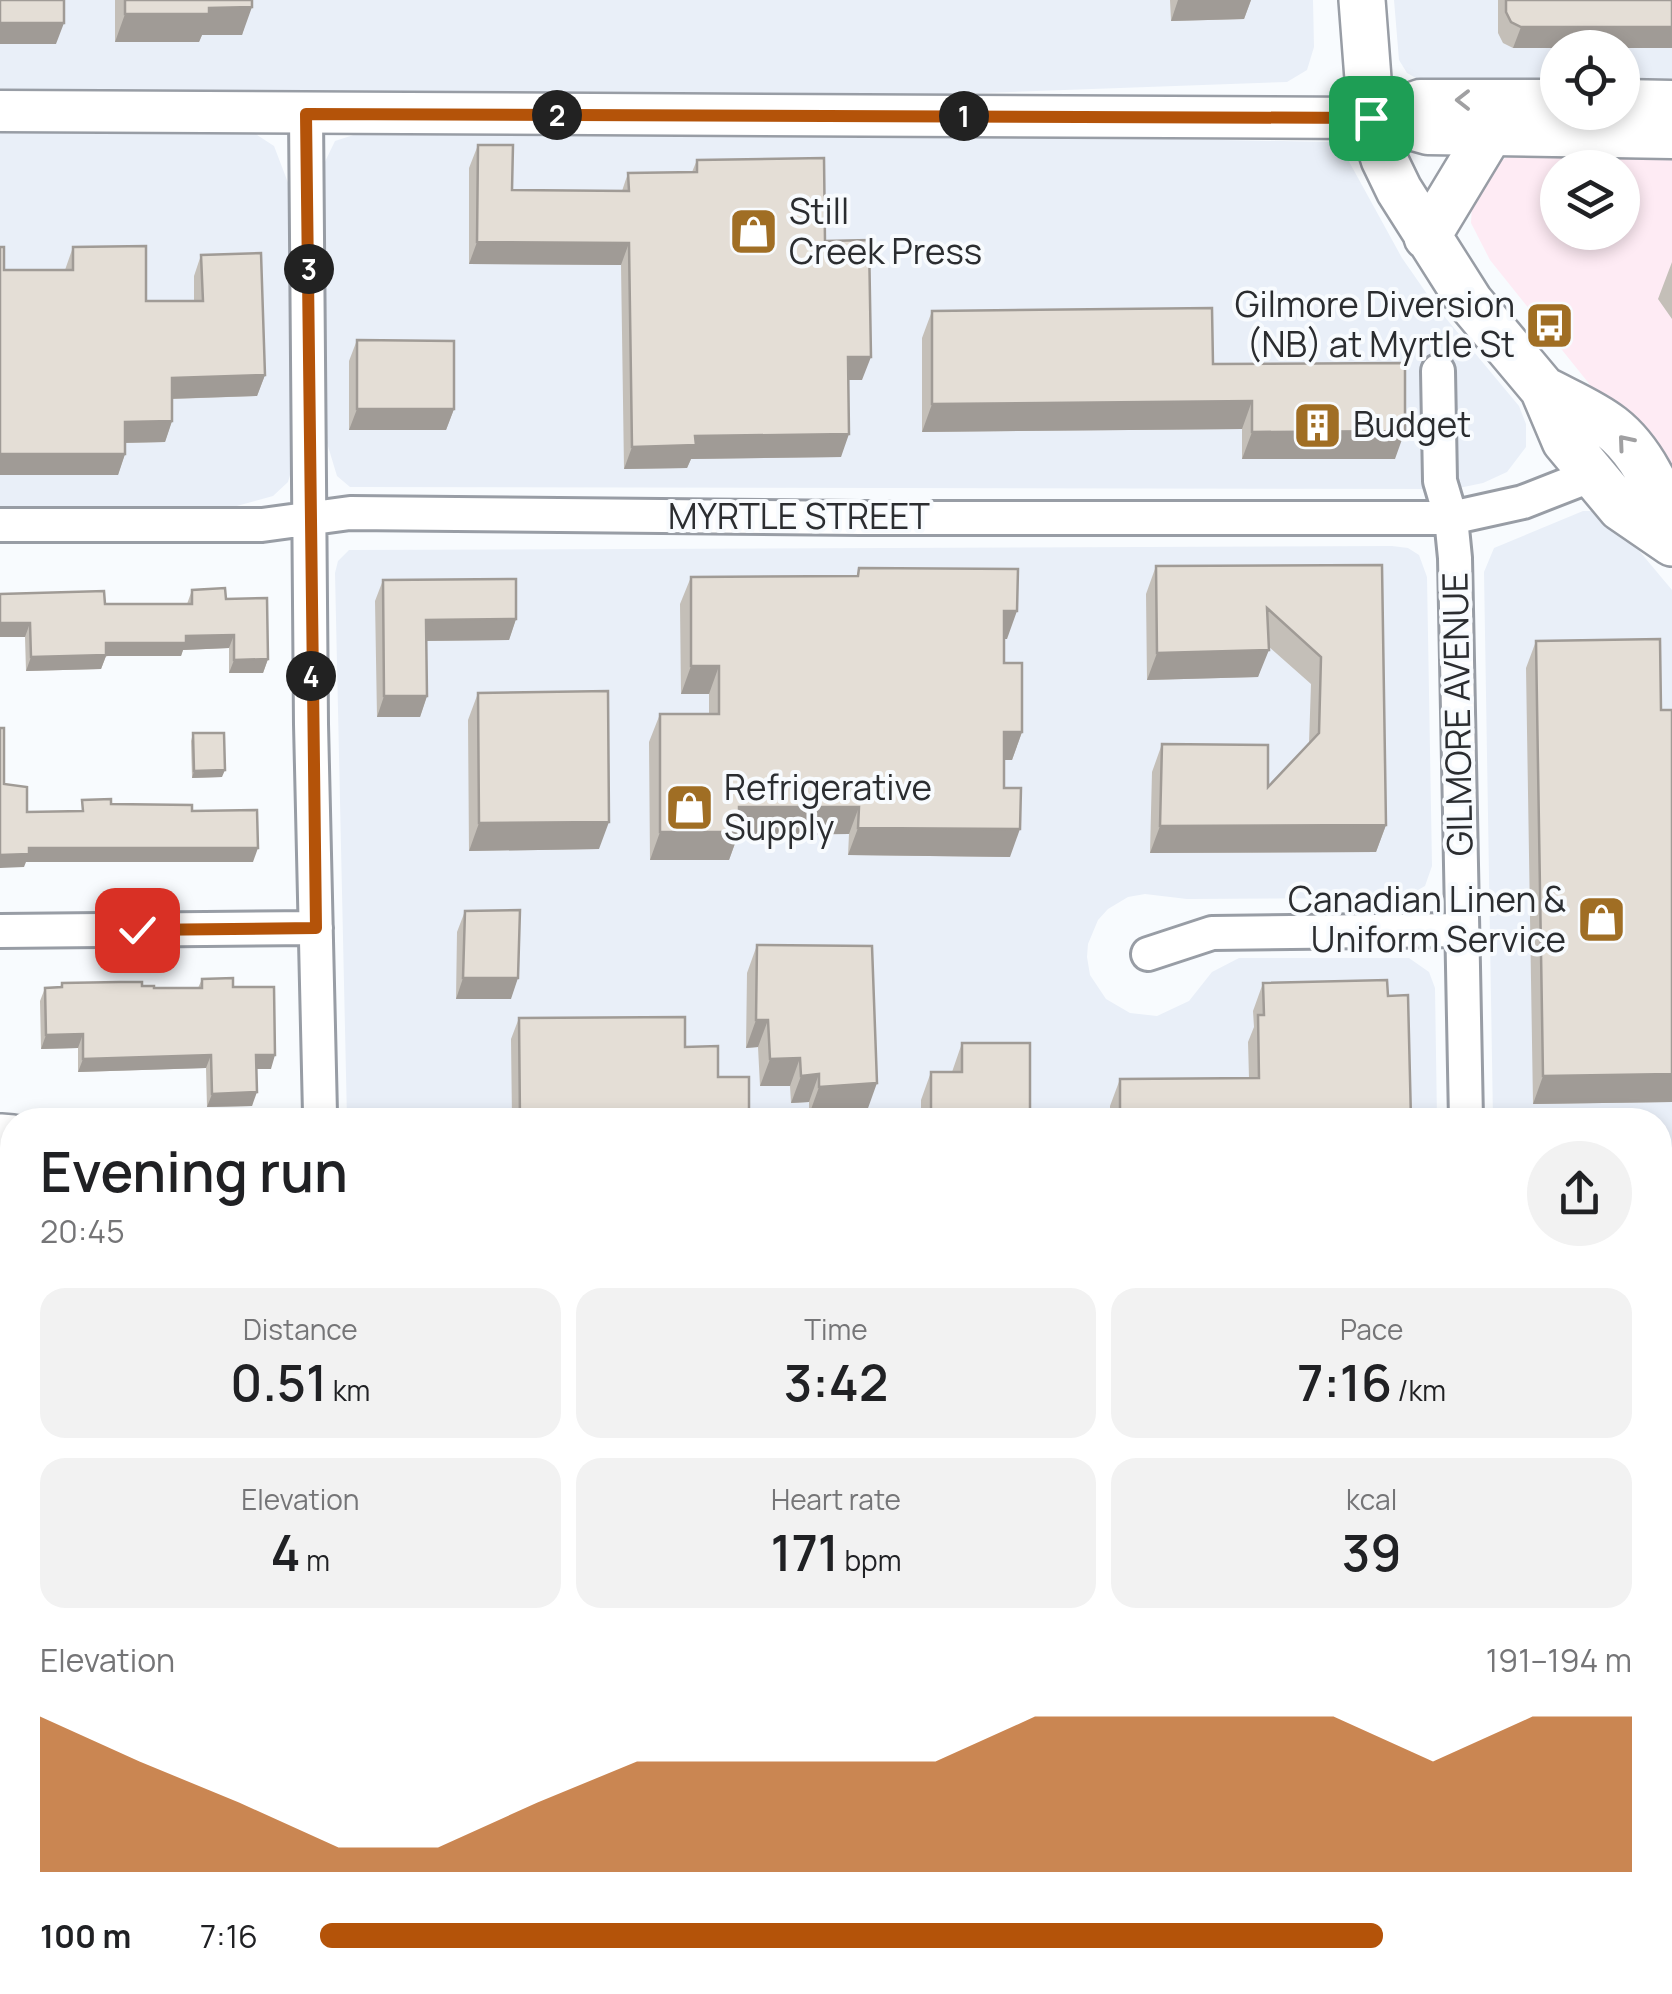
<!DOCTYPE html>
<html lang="en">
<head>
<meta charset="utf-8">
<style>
	:root { --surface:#fff; --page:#f2f2f2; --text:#202124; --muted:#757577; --accent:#b45309 }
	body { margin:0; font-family:Manrope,sans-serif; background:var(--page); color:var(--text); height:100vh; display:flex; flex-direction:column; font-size:38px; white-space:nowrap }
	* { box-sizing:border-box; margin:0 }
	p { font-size:32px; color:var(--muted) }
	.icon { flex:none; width:55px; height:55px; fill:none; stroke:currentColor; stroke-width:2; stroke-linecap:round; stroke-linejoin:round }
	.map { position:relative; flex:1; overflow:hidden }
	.drawer { position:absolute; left:0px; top:1108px; width:1672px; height:888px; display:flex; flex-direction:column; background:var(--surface); border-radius:40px 40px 0 0; box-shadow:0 5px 15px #0003 }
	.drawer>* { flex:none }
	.fabs { position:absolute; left:1540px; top:30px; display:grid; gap:20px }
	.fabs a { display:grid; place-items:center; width:100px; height:100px; border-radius:50%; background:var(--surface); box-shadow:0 5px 15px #0003; font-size:50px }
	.pin { position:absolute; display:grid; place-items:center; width:85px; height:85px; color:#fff; margin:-42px; border-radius:20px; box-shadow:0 5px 15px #0006 }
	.km { position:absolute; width:50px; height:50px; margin:-25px; border-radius:50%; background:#222; color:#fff; font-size:28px; line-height:50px; text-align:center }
	.round { display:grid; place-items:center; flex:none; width:105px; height:105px; border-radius:52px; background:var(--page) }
	.head { display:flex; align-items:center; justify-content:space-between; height:170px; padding:0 40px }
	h1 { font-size:55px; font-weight:600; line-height:75px }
	.stats { display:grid; grid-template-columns:repeat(3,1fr); gap:15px; height:170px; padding:10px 40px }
	.stats div { display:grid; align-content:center; border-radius:25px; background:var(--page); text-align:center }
	.stats b { font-size:50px; font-weight:600 }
	.stats small { font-size:28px; font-weight:400 }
	.stats p { font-size:28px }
	.chart { height:280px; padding:20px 40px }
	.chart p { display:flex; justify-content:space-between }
	.chart svg { width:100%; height:180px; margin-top:10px; fill:var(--accent); opacity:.7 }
	ul { padding:0 40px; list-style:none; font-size:32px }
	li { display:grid; grid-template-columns:160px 120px 1fr; align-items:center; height:75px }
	li i { height:25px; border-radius:12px; background:var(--accent) }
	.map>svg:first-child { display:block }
	.commercial { fill:#feebf4; fill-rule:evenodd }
	.built { fill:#e9eff8 }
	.green { fill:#bde3b6 }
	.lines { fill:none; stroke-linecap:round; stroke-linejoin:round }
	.stream { stroke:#47aeb6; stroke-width:9 }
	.minor-casing { stroke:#989da5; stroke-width:38 }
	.tertiary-casing { stroke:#989da5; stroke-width:45 }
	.secondary-casing { stroke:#989da5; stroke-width:50 }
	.motorway-casing { stroke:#989da5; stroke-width:60 }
	.minor { stroke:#fff; stroke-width:32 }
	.tertiary { stroke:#fff; stroke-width:40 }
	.secondary { stroke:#fff; stroke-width:45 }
	.motorway { stroke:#fff; stroke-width:55 }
	.wall { fill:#c4bfb8 }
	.shaded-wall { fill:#a09b96 }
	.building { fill:#e4ded6; stroke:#a09b96; stroke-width:2.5 }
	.oneway { stroke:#a0a0a2 }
	.route-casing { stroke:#fff; stroke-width:20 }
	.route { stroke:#b45309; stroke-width:12 }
	.labels { text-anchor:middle; stroke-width:8; stroke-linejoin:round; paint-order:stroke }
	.poi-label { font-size:35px; fill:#2b2d30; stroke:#f8fbfe; text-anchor:start }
	.street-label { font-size:35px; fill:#2b2d30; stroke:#f8fbfe }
</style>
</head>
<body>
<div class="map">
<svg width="1672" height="1994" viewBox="0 0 1672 1994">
	<rect width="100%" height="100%" fill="#f8fbfe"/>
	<path class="commercial" d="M1672 150V494L1623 426 1490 260 1471 223 1472 204 1493 165 1511 155ZM1558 168H1622V232H1558Z"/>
	<path class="built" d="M0 0H1313L1314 47 1307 70 1287 82 759 101 0 96Z
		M1394 0H1672V86H1623L1622 48H1558L1557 86 1425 83 1407 73 1399 60Z
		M0 126 251 131 274 146 290 188 294 461 288 482 273 496 233 507H0Z
		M369 130 911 134 1329 142 1346 156 1402 258 1434 304 1519 406 1526 424V447L1507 472 1483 483 1454 489 350 487 337 476 324 433 321 170 335 141Z
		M1583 511H1598L1615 522 1672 590V1315H1660V1120H1493L1484 572 1494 548Z
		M1392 546 1408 548 1419 555 1427 577 1432 866 1425 886 1404 898 1187 899 1145 894 1128 897 1108 909 1098 920 1088 944 1087 957 1090 975 1106 999 1130 1013 1157 1016 1189 1001 1212 972 1239 958H1409L1429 972 1435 988 1437 1120H347L335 573 338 561 349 550Z"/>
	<path class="green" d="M0 1796 12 1803V1944H0Z
		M288 1983V1982L1007 1983 1005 1994H288Z"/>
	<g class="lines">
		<path class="stream" d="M724 1994 735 1982"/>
		<defs>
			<path id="minor" d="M306 114 311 724 320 1114 323 1120
				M1438 371 1440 481 1451 518 1455 558 1466 1120
				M0 525H262L350 513 860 518H1451L1523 502 1592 475
				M0 931 316 928
				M1148 954 1212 933 1461 930
				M1660 1757H1672
				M1480 1982V1994"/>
			<path id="tertiary" d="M1622 100 1672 101
				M0 111 1371 118 1428 134 1672 138
				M1371 118 1420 100H1558"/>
			<path id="secondary" d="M1362 0 1371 118 1384 159 1399 190 1470 302 1543 389 1565 441 1621 508 1672 543
				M1427 237 1488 136
				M1543 389C1565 401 1592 412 1611 427 1642 451 1660 492 1672 527
				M1660 1346 1672 1345"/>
			<path id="motorway" d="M0 1142 12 1143
				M0 1214 12 1212
				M0 1326 12 1333
				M1660 1434 1672 1433
				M0 1487 12 1495
				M1660 1525 1672 1524
				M1660 1588 1672 1587
				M0 1664 12 1671"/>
		</defs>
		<use href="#minor" class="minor-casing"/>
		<use href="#tertiary" class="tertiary-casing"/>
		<use href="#secondary" class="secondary-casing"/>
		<use href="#motorway" class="motorway-casing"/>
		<use href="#minor" class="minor"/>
		<use href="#tertiary" class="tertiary"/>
		<use href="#secondary" class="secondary"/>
		<use href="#motorway" class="motorway"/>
	</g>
	<path class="wall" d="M115 0H252L242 35H202L199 42H115Z
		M1170 0H1251L1244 19 1171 21Z
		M1498 0H1672V48H1513L1503 43 1498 33Z
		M478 145 512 190 622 191 628 173 692 172 697 160 825 241 862 380H848L841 457 691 459 687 468 624 469 621 265 469 264V168Z
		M73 247 146 301H194V276L201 255 265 375 257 396 172 399V421L165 442 125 443V454L118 475 4 270H65Z
		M1672 262V319L1658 299Z
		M932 311 1213 364 1395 459H1242V429L922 432V338Z
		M357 340 454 409 446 430H349V361Z
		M1382 565 1386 825 1376 852 1150 853 1152 772 1162 744 1268 787 1309 743 1311 684 1268 646 1258 677 1147 680 1146 594 1156 566Z
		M859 568 1007 639H1004V663L1022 732 1012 760H1004V788L1010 857 848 855 849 834 738 835 729 860H650L649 742 660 714H709V694H681L680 604 691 577 857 576Z
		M383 580 516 619 509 640 427 641V696L420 717H377L375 601Z
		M192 590 226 599 268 659 263 673H229V648L183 650 181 656H106L101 669 26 671 25 637H0V594L105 604H187Z
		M1536 641 1661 710H1672V1102L1533 1104 1526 668Z
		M478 693 599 849 469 851 468 720Z
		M193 733 222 777 192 778 191 741Z
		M465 911 511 999H456L457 932Z
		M757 945 867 1111 809 1115V1102L791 1103 790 1086H760L758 1047 746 1048 747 973Z
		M202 979 233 987 271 1069H257L252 1106 207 1107 206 1068 78 1072V1048L41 1049 40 1001 45 988 60 987 62 983 154 988H198Z
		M1263 983 1388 996 1411 1120H1110V1106L1120 1079 1249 1078 1248 1042 1254 1027 1253 1011Z
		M519 1018 685 1047 718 1077 749 1120H512L511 1039Z
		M962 1043 1030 1120H921V1100L931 1072H952Z
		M1068 1982H1169V1994H1068Z"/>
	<path class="shaded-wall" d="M1178 0H1251L1244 19 1171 21Z
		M252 7 242 35H202L199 42H115L125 14 209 8Z
		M0 23H64L56 44H0Z
		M1521 27H1672V48H1513Z
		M477 242 629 243 621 265 469 264Z
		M848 357H871L862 380H840Z
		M265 375 257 396 165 399 172 378Z
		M1252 401 1242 429 922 432 932 404Z
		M357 409H454L446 430H349Z
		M172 421 165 442 118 443 125 422Z
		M1405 431 1395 459H1242L1252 432Z
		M849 434 841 457 691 459 687 468 624 469 632 447 695 436Z
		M0 454H125L118 475H0Z
		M1004 611H1017L1007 639H994Z
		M516 619 509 640 419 641 426 620Z
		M0 623H30L25 637H0Z
		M234 635 229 648 183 650 181 656H106L101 669 26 671 31 657 106 643 186 636Z
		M1269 650 1258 677 1147 680 1157 653Z
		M268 659 263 673H229L234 660Z
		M691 666H719L709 694H681Z
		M384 696H427L420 717H377Z
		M1004 732H1022L1012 760H994Z
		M225 770 222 777 192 778 194 771Z
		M739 807H859L849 834 738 835 729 860H650L660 832Z
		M609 822 599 849 469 851 479 823Z
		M1386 825 1376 852 1150 853 1160 826Z
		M858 828 1020 829 1010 857 848 855Z
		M29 848H258L253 862H26L24 867 0 868V855Z
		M463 978H518L511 999H456Z
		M756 1020H768L758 1047 746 1048Z
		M83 1034 78 1048 41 1049 46 1035Z
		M211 1055 206 1068 78 1072 83 1059Z
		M256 1055H275L271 1069H251Z
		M800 1058 790 1086H760L770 1059Z
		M819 1074 809 1102 791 1103 801 1076Z
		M1672 1074V1102L1533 1104 1543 1076Z
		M877 1083 867 1111 809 1115 819 1087Z
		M257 1092 252 1106 207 1107 212 1094Z
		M1660 1247H1672V1263L1670 1269H1660Z
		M1660 1877H1672V1891H1660Z"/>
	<path class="building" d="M0 0H64V23H0Z
		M125 0H252V7L209 8V14H125Z
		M1506 0H1672V27H1521L1511 22 1506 12Z
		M478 145H513L512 190 629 191 628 173 697 172V160L824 158 825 241 869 240 871 357H848L849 434 695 436 696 445 632 447 629 243 477 242Z
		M146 246V301H203L201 255 261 253 265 375 172 378V421L125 422V454H0V247H4V270H73V247Z
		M1212 308 1213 364 1405 363V431L1252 432V401L932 404V311Z
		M357 340 454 341V409H357Z
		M1382 565 1386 825 1160 826 1162 744 1268 745V787L1319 733 1321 657 1267 608 1269 650 1157 653 1156 566Z
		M859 568 1018 569 1017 611H1004V663H1022V732H1004V788H1021L1020 829 858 828 859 807H739V832H660V714H719V666H691V577L858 576Z
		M516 579V619L426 620 427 696H384L383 580Z
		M225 588 226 599 267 598 268 659 234 660V635L186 636V643H106V655L31 657 30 623H0V594L104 591 105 604H192V590Z
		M1660 639 1661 710H1672V1074L1543 1076 1536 641Z
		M608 691 609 822 479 823 478 693Z
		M0 728H4V784L27 787V812L83 811 82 800 111 799V804L192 805V811L257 810 258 848H29V854L0 855Z
		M193 733H224L225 770 194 771Z
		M520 910 518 978H463L465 911Z
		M757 945 872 946 877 1083 819 1087V1074L801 1076 800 1058 770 1059 768 1020H756Z
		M233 978V987H274L275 1055H256L257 1092 212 1094 211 1055 83 1059V1034L46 1035 45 988 62 987V983L120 982H142V986H154V988H202V979Z
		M1387 980 1388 996 1408 995 1411 1120H1120V1079L1259 1078 1258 1015H1264L1263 983Z
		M685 1017V1047L718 1046V1077H749V1120H520L519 1018Z
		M962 1043H1030V1120H931V1072H962Z
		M1672 1163V1247H1660V1164Z
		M1660 1810H1672V1877H1660Z
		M6 1974H12V1982H287V1994H0V1979H6Z
		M1074 1982H1169V1994H1074Z"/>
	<defs><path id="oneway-chevron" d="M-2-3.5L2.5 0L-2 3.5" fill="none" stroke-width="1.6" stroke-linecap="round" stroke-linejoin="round" transform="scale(2.5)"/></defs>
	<g class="oneway">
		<use href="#oneway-chevron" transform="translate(1463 100) rotate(-180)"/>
		<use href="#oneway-chevron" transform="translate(1625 442) rotate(-130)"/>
	</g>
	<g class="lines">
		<defs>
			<path id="route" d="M137 930 316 928 306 114 1371 118"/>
		</defs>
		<use href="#route" class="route-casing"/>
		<use href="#route" class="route"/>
	</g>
	<defs>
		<symbol id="shop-square" viewBox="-11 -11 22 22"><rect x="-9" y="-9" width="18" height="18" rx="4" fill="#a06e24" stroke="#f8fbfe"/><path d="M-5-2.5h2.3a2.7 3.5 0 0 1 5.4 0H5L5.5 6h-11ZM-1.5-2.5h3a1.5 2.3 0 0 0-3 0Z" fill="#fff"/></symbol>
		<symbol id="bus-square" viewBox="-11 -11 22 22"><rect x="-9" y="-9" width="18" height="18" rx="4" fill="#a06e24" stroke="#f8fbfe"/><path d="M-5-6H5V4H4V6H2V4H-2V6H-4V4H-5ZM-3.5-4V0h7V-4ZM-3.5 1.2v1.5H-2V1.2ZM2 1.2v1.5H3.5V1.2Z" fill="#fff"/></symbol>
		<symbol id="building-square" viewBox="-11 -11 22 22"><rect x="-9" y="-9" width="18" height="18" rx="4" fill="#a06e24" stroke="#f8fbfe"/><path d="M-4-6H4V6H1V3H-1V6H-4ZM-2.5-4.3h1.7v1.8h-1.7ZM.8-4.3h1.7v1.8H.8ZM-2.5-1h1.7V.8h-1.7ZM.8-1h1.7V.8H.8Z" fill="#fff"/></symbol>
	</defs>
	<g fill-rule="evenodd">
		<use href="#shop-square" x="726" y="204" width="55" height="55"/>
		<use href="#bus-square" x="1522" y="298" width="55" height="55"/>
		<use href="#building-square" x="1290" y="398" width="55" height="55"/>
		<use href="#shop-square" x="662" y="780" width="55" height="55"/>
		<use href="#shop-square" x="1574" y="892" width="55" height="55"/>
	</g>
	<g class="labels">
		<g class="poi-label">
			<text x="789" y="224">Still<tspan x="789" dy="40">Creek Press</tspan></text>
			<text x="1515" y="317" text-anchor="end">Gilmore Diversion<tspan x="1515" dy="40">(NB) at Myrtle St</tspan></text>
			<text x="1353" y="437">Budget</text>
			<text x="724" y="800">Refrigerative<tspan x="724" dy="40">Supply</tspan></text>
			<text x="1566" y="912" text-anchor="end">Canadian Linen &amp;<tspan x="1566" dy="40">Uniform Service</tspan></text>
		</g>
		<g class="street-label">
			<text x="799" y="529">MYRTLE STREET</text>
			<text transform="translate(1458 714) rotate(-91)" y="12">GILMORE AVENUE</text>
		</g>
	</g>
</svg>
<div class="fabs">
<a><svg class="icon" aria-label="locate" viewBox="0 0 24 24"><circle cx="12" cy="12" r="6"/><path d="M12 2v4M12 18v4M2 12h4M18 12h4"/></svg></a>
<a><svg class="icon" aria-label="layers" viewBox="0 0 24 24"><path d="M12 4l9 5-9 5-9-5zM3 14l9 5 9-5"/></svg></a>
</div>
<div class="pin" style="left:1371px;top:118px;background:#1e9e55"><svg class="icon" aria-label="arrive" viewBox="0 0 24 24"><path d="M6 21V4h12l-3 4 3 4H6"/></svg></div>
<div class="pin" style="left:137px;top:930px;background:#d93025"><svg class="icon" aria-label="check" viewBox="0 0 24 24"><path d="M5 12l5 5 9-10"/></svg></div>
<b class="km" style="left:964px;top:116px">1</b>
<b class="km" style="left:557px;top:115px">2</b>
<b class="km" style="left:309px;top:269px">3</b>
<b class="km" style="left:311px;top:676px">4</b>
<section class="drawer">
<div class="head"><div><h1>Evening run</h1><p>20:45</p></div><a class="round"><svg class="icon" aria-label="share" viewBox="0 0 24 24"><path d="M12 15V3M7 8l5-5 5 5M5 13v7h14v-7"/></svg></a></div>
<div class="stats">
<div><p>Distance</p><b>0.51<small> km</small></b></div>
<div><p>Time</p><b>3:42</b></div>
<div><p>Pace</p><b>7:16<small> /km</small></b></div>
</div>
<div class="stats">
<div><p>Elevation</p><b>4<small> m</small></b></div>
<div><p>Heart rate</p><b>171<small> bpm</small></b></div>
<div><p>kcal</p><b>39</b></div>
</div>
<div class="chart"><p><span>Elevation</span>191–194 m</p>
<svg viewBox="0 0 160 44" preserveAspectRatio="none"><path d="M0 44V6L10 17L20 27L30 38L40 38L50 27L60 17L70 17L80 17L90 17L100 6L110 6L120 6L130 6L140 17L150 6L160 6V44z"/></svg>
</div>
<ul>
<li><b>100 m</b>7:16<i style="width:81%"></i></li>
</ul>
</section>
</div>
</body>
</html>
